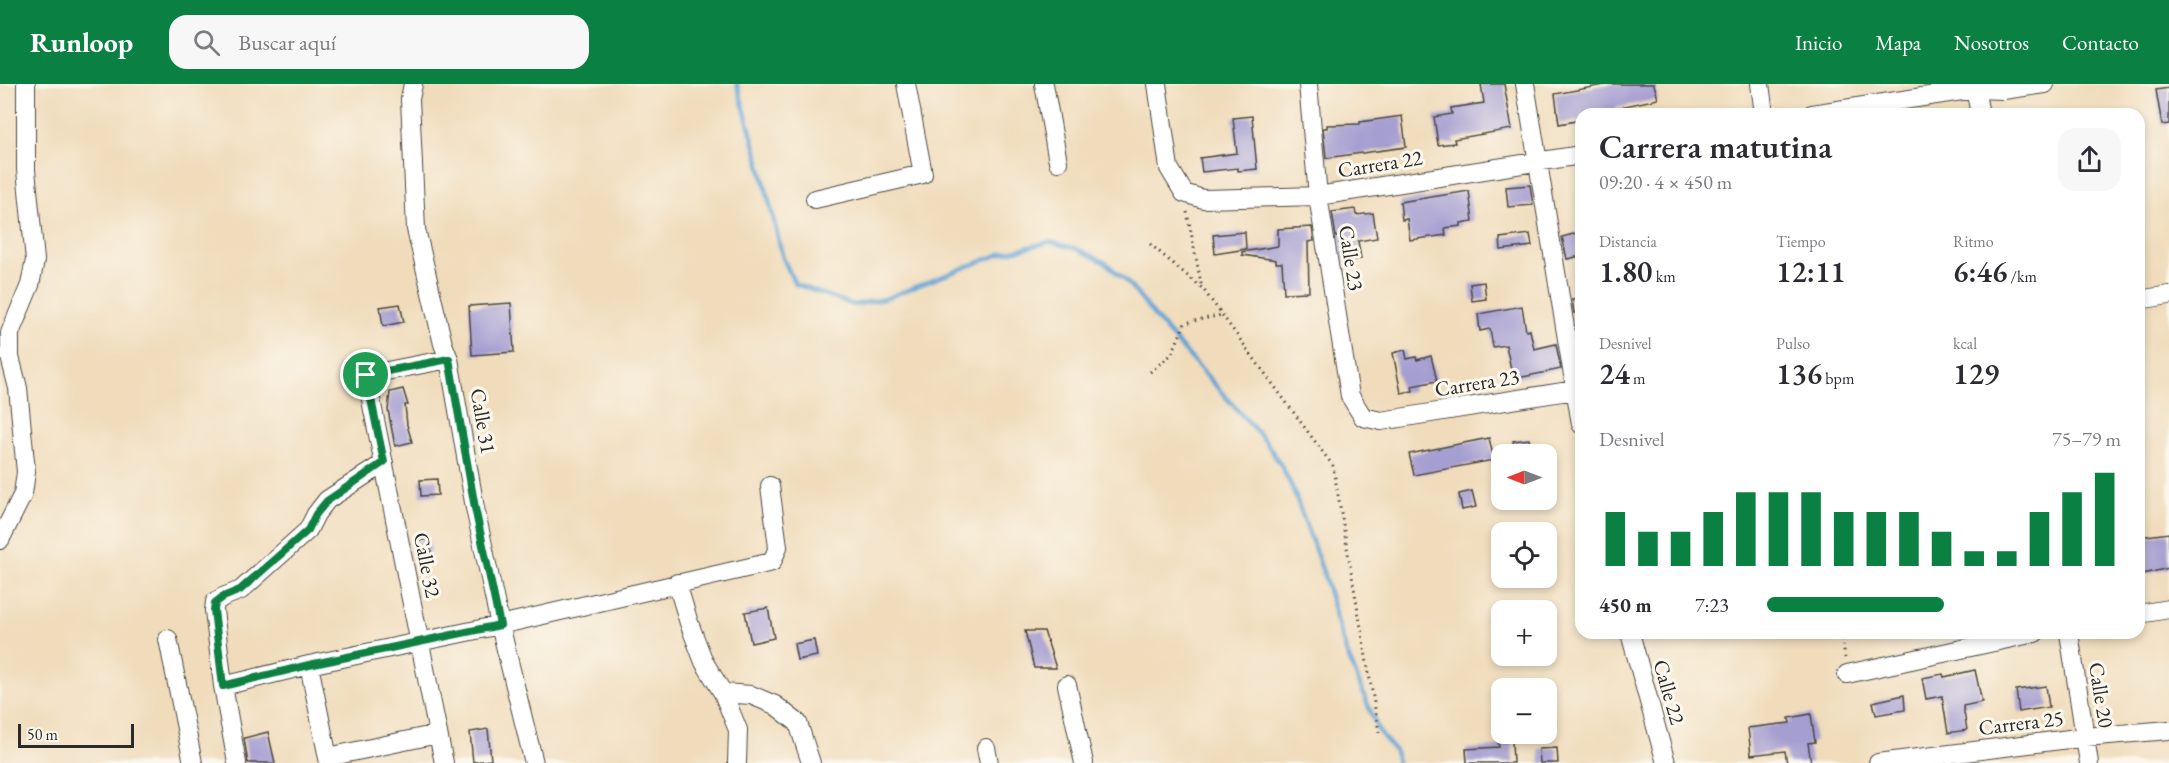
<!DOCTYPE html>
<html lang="es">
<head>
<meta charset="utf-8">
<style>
	:root { --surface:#fff; --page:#f7f7f7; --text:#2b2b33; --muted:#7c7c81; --accent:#0b8043 }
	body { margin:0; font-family:"EB Garamond",serif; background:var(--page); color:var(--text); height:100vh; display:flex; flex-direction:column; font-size:22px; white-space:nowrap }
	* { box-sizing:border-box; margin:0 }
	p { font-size:20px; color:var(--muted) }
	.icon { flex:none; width:33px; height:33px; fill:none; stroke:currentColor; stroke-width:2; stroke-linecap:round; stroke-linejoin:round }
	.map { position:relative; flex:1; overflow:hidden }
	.panel { position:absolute; left:1575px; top:24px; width:570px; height:531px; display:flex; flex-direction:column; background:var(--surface); border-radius:18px; box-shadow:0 3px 9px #0003 }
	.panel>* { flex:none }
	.needle { width:39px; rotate:270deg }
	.fabs { position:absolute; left:1491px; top:360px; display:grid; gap:12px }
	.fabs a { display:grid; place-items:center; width:66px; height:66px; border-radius:12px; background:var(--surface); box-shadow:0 3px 9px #0003; font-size:30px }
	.scale { position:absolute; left:18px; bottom:15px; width:116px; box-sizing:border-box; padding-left:6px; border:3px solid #2b2b2b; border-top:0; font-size:16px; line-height:21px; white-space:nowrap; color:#2b2b2b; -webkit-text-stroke:4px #fbf7ec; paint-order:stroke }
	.pin { position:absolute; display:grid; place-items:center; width:51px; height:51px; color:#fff; margin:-26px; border:3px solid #fff; border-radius:50%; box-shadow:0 2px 6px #0007 }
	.round { display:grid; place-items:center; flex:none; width:63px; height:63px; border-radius:18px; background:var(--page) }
	.overview { display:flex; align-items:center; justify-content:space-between; height:102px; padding:0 24px }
	h1 { font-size:33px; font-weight:600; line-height:45px }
	.metrics { display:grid; grid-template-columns:repeat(3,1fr); gap:9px; height:102px; padding:6px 24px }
	.metrics div { display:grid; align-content:center }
	.metrics b { font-size:30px; font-weight:600 }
	.metrics small { font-size:16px; font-weight:400 }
	.metrics p { font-size:16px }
	.chart { height:168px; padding:12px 24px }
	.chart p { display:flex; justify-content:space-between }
	.chart svg { width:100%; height:108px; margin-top:6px; stroke:var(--accent); stroke-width:6 }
	ul { padding:0 24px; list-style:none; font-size:20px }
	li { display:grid; grid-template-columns:96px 72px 1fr; align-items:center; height:45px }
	li i { height:15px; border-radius:8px; background:var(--accent) }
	header { display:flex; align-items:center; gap:36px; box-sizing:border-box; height:84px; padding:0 30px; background:var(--accent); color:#fff }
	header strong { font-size:28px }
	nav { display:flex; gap:33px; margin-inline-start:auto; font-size:21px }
	.search { width:420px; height:54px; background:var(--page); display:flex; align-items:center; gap:15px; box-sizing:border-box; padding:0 21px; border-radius:18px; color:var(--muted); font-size:22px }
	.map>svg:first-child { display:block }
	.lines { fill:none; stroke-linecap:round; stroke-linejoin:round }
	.stream { stroke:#5ea1d2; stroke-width:4.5 }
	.building { fill:#a59ed1 }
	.minor-casing { stroke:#494641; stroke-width:20 }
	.path { stroke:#494641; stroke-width:3; stroke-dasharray:1.5 4.5; stroke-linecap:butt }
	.minor { stroke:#fff; stroke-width:18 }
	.route-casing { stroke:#fff; stroke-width:12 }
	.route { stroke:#0b8043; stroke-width:8 }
	.labels { text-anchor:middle; stroke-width:6; stroke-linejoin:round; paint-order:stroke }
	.street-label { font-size:21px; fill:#2b2b2b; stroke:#fbf7ec }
</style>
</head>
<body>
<header>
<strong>Runloop</strong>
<div class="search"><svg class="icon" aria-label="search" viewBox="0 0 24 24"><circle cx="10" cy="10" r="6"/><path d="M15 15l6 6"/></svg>Buscar aquí</div>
<nav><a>Inicio</a><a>Mapa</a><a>Nosotros</a><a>Contacto</a></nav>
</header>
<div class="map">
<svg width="2169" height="679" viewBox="0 0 2169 679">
	<rect width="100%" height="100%" fill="#fbf7ec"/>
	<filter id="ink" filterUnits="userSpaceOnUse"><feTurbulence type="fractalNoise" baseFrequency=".0167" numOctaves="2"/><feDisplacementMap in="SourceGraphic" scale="12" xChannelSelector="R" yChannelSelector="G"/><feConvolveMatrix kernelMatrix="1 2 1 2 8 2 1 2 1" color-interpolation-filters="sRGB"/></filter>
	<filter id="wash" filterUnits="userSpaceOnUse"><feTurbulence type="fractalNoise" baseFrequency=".008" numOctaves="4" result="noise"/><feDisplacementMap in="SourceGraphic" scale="24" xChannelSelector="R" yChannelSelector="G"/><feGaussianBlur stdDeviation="1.35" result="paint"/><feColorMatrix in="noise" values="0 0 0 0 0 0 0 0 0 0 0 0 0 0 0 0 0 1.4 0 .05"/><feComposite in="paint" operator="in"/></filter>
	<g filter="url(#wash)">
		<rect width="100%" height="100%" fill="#f0dcbb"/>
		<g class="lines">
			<path class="stream" d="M737 0 760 80 783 174 795 200 853 221 884 215 1000 170 1050 158 1077 165 1106 179 1128 199 1165 245 1266 358 1281 381 1293 405 1323 488 1346 567 1379 648 1395 667 1397 679"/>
		</g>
		<g id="blocks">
			<path class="building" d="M1481 0H1504L1512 45 1454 55 1455 59 1438 61 1434 33 1452 30 1451 24 1484 19Z
				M1609 0H1654L1658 15 1616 24 1617 28 1605 30H1581V36L1559 40 1555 10Z
				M2169 4V40L2162 41 2156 6Z
				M1252 32 1257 85 1238 87V84L1202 88 1200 74 1237 69 1233 34Z
				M1402 32 1406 63 1326 74 1323 44H1327V41L1360 40V38Z
				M1530 101 1533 121 1508 123 1506 103Z
				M1469 107 1473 137 1461 139V142L1445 144 1446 151 1410 156 1407 135 1402 136 1400 118Z
				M1355 125 1356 131 1373 129 1377 154 1358 157 1361 175 1343 178 1339 153H1336L1332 128Z
				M1312 143 1314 157 1308 158 1309 208 1284 209 1282 179H1276V176L1242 171V168L1278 162V145Z
				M1245 148 1246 165 1215 170 1213 151Z
				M1581 148V172L1567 175 1562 153Z
				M1530 150 1532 162 1501 166 1500 154Z
				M1484 198 1486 215 1472 217 1470 200Z
				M1581 213V229H1574L1572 215Z
				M511 219 514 268 472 271 469 222Z
				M400 220 404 238 383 242 380 223Z
				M1522 222 1526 247 1530 246 1534 265 1556 260 1561 285 1513 295 1506 261 1493 263 1490 245 1480 247 1478 230Z
				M1405 266 1407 275 1416 273 1417 276 1431 272 1437 297 1412 302 1413 307 1401 309 1393 269Z
				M403 305 408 321H405L407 341 412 358 395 362 388 326 390 308Z
				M1489 354 1494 376 1414 391 1409 370Z
				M1529 355 1532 370H1515L1513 357Z
				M437 395 438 411 421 412 420 396Z
				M1472 407 1476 423 1462 426 1459 410Z
				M2169 449V484L2139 491V453Z
				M429 455 431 469 419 471 417 457Z
				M768 524 774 554 751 559 745 528Z
				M1025 547H1044L1056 584H1034Z
				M814 556 817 572 797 576 794 560Z
				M1975 586 1982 618 1963 622 1967 646 1948 649 1942 612 1926 615 1922 594 1943 590 1944 593Z
				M2046 602 2049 623 2019 628 2016 606Z
				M1904 611 1905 626 1876 631 1873 618Z
				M1811 630 1815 658 1808 659 1811 679H1787L1785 667 1751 671 1748 644 1790 639 1789 634Z
				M488 645 491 676 473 678 470 648Z
				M268 648 275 679H248L244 654Z
				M1512 657 1513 679H1467L1466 665 1499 663 1498 658Z
				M1557 664 1558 679H1540L1539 665Z"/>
		</g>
	</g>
	<g filter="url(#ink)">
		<use href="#blocks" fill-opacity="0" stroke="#494641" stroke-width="1.5"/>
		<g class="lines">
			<defs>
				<path id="minor" d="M413 0 410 15 416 145 443 260 449 275 475 424 500 541 534 679
					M1044 0 1058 78
					M1157 0 1169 84 1184 109 1203 115 1318 112 1581 71
					M1308 0 1318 112 1350 312 1363 333 1381 337 1581 305
					M1525 0 1581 340
					M1760 0 1764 30
					M1974 0 1980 30
					M1812 30 1975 5 2003 6 2045 0
					M815 115 923 90 906 0
					M2139 216 2169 211
					M0 456 23 410 26 388 18 304 10 273V249L30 201 35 176 26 86V0
					M677 499 689 539 704 578 723 609 738 646 737 679
					M2139 530 2169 525
					M1630 549 1666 679
					M2069 549 2089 679
					M168 555 193 679
					M309 581 329 679
					M1847 590 2035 549
					M1067 601 1084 679
					M223 602 309 581 500 541 772 478 778 463 770 402
					M723 609 751 611 775 621 798 639 811 679
					M986 664 989 679
					M328 673 438 650
					M237 679 223 602 214 526 215 518 223 513 241 506 308 446 316 430 327 416 384 379
					M444 679 366 291 449 275
					M1878 679 2085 653 2169 646"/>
			</defs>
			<use href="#minor" class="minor-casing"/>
			<path class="path" d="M1187 128 1202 204
				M1150 160 1203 205 1333 382 1379 648
				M1150 288 1172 270 1185 239 1222 231
				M1841 549 1845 574"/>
			<use href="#minor" class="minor"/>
		</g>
	</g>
	<g class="lines" filter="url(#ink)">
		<defs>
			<path id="route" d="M449 275 475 424 500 541 309 581 223 602 214 526 215 519 223 513 240 506 308 446 316 430 327 417 384 378 366 291Z"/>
		</defs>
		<use href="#route" class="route-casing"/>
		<use href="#route" class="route"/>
	</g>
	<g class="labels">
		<g class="street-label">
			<text transform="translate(1380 80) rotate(-9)" y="7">Carrera 22</text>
			<text transform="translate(1351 174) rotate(81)" y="7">Calle 23</text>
			<text transform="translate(1477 299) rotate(-9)" y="7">Carrera 23</text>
			<text transform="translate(483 337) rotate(80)" y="7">Calle 31</text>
			<text transform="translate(427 481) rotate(79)" y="7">Calle 32</text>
			<text transform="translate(1669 608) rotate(74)" y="7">Calle 22</text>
			<text transform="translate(2101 611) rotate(81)" y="7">Calle 20</text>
			<text transform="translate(2021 639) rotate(-7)" y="7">Carrera 25</text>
		</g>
	</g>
</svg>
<div class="fabs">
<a><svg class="needle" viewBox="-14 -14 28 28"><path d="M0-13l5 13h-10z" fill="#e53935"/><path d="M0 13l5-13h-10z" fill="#7c7c81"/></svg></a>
<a><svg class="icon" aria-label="locate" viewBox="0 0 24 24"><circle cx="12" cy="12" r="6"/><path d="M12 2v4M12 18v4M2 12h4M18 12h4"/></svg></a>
<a>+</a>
<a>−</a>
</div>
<div class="scale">50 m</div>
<div class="pin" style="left:366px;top:291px;background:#1e9e55"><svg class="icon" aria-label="arrive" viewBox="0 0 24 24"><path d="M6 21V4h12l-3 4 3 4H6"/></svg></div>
<section class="panel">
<div class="overview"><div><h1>Carrera matutina</h1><p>09:20 · 4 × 450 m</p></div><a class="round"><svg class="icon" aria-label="share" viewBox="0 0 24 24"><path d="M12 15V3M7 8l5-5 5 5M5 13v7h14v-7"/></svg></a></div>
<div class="metrics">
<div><p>Distancia</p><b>1.80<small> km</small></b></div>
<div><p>Tiempo</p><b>12:11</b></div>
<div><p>Ritmo</p><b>6:46<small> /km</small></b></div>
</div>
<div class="metrics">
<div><p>Desnivel</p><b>24<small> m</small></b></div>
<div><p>Pulso</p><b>136<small> bpm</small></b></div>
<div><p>kcal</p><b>129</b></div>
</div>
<div class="chart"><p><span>Desnivel</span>75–79 m</p>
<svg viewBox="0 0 160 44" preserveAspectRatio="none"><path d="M5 44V22M15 44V30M25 44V30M35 44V22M45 44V14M55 44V14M65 44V14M75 44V22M85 44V22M95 44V22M105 44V30M115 44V38M125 44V38M135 44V22M145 44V14M155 44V6"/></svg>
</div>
<ul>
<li><b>450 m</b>7:23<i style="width:50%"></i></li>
</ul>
</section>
</div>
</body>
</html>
